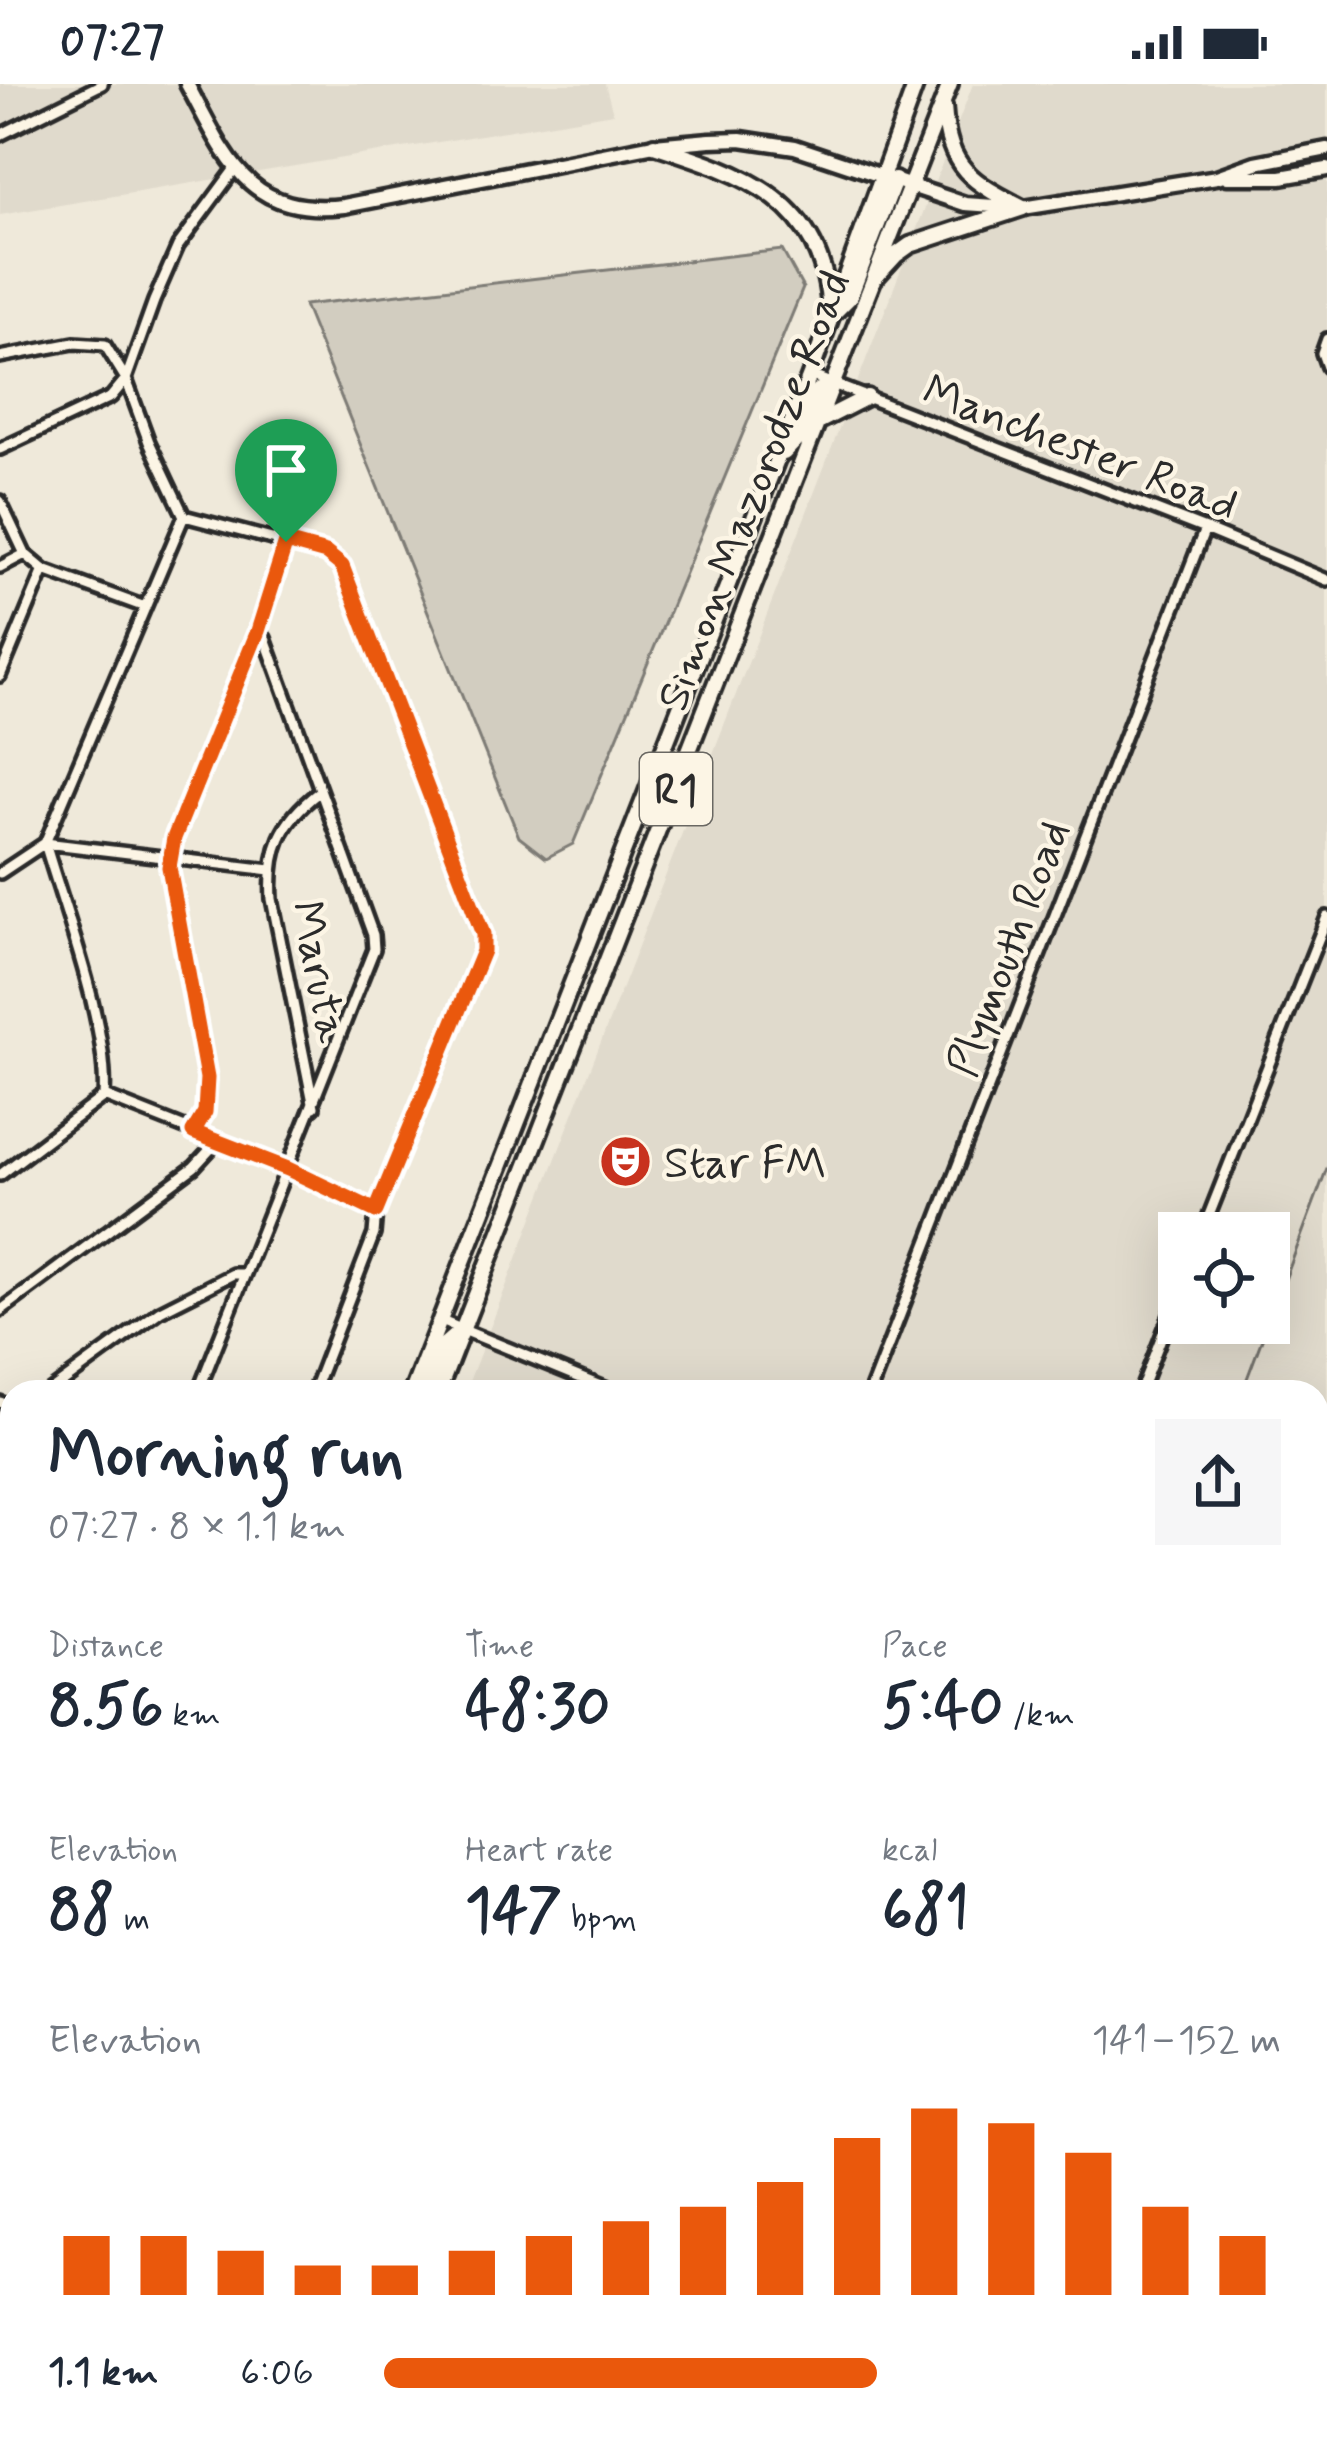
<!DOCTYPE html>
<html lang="en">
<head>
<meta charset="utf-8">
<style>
	:root { --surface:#fff; --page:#f6f6f7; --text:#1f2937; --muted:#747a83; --accent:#ea580c }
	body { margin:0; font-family:Mynerve,sans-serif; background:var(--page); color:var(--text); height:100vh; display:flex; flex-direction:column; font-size:45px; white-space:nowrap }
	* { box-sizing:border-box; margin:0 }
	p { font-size:39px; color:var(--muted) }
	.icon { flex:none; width:66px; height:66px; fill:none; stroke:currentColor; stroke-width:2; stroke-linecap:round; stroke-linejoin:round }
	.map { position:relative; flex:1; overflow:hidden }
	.details { position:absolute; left:0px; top:1296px; width:1329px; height:1065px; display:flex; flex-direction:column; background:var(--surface); border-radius:36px 36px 0 0; box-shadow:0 12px 48px #0002 }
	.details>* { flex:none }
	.controls { position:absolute; left:1158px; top:1128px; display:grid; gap:24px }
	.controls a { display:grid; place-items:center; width:132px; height:132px; border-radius:0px; background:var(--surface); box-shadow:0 12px 48px #0002; font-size:60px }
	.pin { position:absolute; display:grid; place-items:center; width:102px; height:102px; color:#fff; margin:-123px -51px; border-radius:50% 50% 50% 0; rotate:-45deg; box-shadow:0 0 12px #0007 }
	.pin .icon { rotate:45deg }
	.round { display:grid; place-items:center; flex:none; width:126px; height:126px; border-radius:0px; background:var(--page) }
	.head { display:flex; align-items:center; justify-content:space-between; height:204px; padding:0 48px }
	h1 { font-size:66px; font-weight:800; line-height:90px }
	.metrics { display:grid; grid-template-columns:repeat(3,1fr); gap:18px; height:204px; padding:12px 48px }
	.metrics div { display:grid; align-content:center }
	.metrics b { font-size:60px; font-weight:800 }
	.metrics small { font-size:33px; font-weight:400 }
	.metrics p { font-size:33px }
	.chart { height:336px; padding:24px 48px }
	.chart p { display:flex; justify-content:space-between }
	.chart svg { width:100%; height:216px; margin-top:12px; stroke:var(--accent); stroke-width:6 }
	ul { padding:0 48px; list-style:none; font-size:39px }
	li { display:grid; grid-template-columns:192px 144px 1fr; align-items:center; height:90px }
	li i { height:30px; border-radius:15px; background:var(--accent) }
	.status { display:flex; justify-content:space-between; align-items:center; height:84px; padding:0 60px; background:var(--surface); direction:ltr }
	.status svg { height:33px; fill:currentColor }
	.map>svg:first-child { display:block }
	.built { fill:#e0dacc; fill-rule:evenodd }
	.green { fill:#d2cdc0; stroke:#7e7c76; stroke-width:3 }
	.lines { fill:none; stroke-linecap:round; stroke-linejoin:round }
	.stream { stroke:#75736d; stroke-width:3 }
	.minor-casing { stroke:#2b2b2b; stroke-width:18 }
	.major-casing { stroke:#2b2b2b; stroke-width:21 }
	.highway-casing { stroke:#2b2b2b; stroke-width:22 }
	.minor { stroke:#fcf5e5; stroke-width:9 }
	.major { stroke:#fcf5e5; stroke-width:12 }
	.highway { stroke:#fcf5e5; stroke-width:14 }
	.route-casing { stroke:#fff; stroke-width:24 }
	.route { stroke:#ea580c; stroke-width:15 }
	.labels { text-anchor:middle; stroke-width:9; stroke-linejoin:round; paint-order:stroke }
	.shield { fill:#fcf5e5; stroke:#6a6863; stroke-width:3 }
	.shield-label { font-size:42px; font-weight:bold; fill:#2b2b2b }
	.street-label { font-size:45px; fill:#2b2b2b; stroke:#fcf5e5 }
	.poi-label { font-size:45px; fill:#2b2b2b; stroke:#fcf5e5; text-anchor:start }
</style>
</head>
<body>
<div class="status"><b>07:27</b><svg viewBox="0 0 49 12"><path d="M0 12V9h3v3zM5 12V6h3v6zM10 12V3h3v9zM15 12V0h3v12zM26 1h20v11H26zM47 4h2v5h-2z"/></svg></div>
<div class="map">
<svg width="1327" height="2360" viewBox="0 0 1327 2360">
	<rect width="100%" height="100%" fill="#efe9da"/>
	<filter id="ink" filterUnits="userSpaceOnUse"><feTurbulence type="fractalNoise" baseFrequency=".00833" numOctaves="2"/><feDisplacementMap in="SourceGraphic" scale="24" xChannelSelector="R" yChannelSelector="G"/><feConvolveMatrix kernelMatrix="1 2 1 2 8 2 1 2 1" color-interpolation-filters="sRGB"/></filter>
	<g filter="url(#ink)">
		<path class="built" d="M0 0H605L613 29 0 131Z
			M973 0H1327V2360H47L51 2349H1317V1308H465ZM1179 1149H1269V1239H1179Z"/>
		<path class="green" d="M782 166 803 204 573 760 546 774 519 753 304 221Z"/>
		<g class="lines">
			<path class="stream" d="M1269 1238 1327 1084
				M1242 1308 1268 1239"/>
			<defs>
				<path id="minor" d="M0 51 102 0
					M1327 255 1322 269 1327 283
					M0 273 74 259 105 261 126 295 149 358 184 432
					M810 291 1205 445 1327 496
					M0 365 111 313 126 295 154 217 178 162 234 86
					M0 417 25 470 44 486 145 523
					M184 432 325 469 342 481 483 850V867L376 1127 374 1150 313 1308
					M184 432 45 759 271 786
					M0 483 25 470
					M0 592 44 486
					M0 789 45 759C65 828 109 943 104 1012L0 1091
					M104 1012 288 1085 376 1127
					M314 1023 272 815C269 766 280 738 319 708
					M193 1048 205 1028 207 994 169 783 174 754 258 547 286 458
					M1202 1149 1327 833
					M0 1227 194 1083 217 1058
					M439 1236 615 1308
					M49 1308 160 1227 233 1190H244
					M198 1308 374 865 373 851 265 554 258 547
					M870 1308 1205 445
					M1140 1308 1179 1208
					M0 1318 12 1323
					M0 1419 12 1423
					M0 1532 12 1536
					M1317 1735 1327 1721
					M0 1873 12 1877
					M0 1989 12 1994
					M1317 1989 1327 2001
					M0 2100 12 2069
					M563 2349 583 2360
					M1306 2349 1325 2360
					M914 2360 920 2349"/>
				<path id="major" d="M187 0C227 74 247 133 344 122L654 61 710 56 741 55 795 63 965 120 1023 124 1217 93 1256 79 1327 65
					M1227 93H1281L1327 85"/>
				<path id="highway" d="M944 23C948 85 972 98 1023 124
					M654 61C747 91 823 116 830 228
					M874 195 896 171 910 161 1023 124
					M834 229 850 213 895 96
					M818 338 867 313
					M784 369 802 350 819 306 833 301
					M412 1308 810 291 916 0
					M425 1308 444 1261 460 1247
					M438 1308 950 0
					M0 2348 12 2318
					M31 2360 35 2349"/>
			</defs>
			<use href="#minor" class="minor-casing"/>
			<use href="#major" class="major-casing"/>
			<use href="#highway" class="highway-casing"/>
			<use href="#minor" class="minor"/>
			<use href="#major" class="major"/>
			<use href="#highway" class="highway"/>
		</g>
	</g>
	<g class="lines" filter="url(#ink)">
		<defs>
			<path id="route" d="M286 458 326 469 342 482 483 850V867L376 1127 288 1085 193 1048 205 1028 207 994 169 783 174 754 258 547Z"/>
		</defs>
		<use href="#route" class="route-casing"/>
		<use href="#route" class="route"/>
	</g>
	<defs>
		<symbol id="theatre-disc" viewBox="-11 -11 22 22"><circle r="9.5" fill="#c8321e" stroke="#fcf5e5"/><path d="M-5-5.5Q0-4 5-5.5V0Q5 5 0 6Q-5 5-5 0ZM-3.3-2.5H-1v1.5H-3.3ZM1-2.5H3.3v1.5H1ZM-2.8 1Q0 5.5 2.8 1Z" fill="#fff"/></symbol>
	</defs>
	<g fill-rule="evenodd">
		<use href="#theatre-disc" x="596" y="1048" width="59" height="59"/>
	</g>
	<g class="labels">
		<rect class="shield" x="640" y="669" width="72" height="72" rx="9"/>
		<g class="shield-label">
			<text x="676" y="720">R1</text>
		</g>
		<g class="street-label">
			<text transform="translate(1081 362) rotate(21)" y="16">Manchester Road</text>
			<text transform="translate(752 406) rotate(-69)" y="16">Simon Mazorodze Road</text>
			<text transform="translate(1007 864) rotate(-69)" y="16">Plymouth Road</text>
			<text transform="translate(321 887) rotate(79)" y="16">Maruta</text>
		</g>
		<g class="poi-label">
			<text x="664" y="1093">Star FM</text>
		</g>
	</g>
</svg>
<div class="controls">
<a><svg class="icon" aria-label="locate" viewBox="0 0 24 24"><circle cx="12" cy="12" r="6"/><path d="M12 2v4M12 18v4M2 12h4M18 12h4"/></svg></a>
</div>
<div class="pin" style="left:286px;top:458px;background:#1e9e55"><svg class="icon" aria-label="arrive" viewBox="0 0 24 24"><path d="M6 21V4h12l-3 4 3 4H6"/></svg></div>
<section class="details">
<div class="head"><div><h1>Morning run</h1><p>07:27 · 8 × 1.1 km</p></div><a class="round"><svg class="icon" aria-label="share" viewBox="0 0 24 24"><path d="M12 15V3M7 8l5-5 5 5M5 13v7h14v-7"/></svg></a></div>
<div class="metrics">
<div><p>Distance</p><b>8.56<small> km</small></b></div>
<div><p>Time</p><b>48:30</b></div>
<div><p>Pace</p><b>5:40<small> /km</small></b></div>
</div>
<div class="metrics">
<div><p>Elevation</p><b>88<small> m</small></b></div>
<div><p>Heart rate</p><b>147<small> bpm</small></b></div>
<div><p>kcal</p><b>681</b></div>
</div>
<div class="chart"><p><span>Elevation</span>141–152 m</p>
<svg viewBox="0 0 160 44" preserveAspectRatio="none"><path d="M5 44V32M15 44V32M25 44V35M35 44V38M45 44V38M55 44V35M65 44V32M75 44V29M85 44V26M95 44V21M105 44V12M115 44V6M125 44V9M135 44V15M145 44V26M155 44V32"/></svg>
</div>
<ul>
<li><b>1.1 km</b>6:06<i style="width:55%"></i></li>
</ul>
</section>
</div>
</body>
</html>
